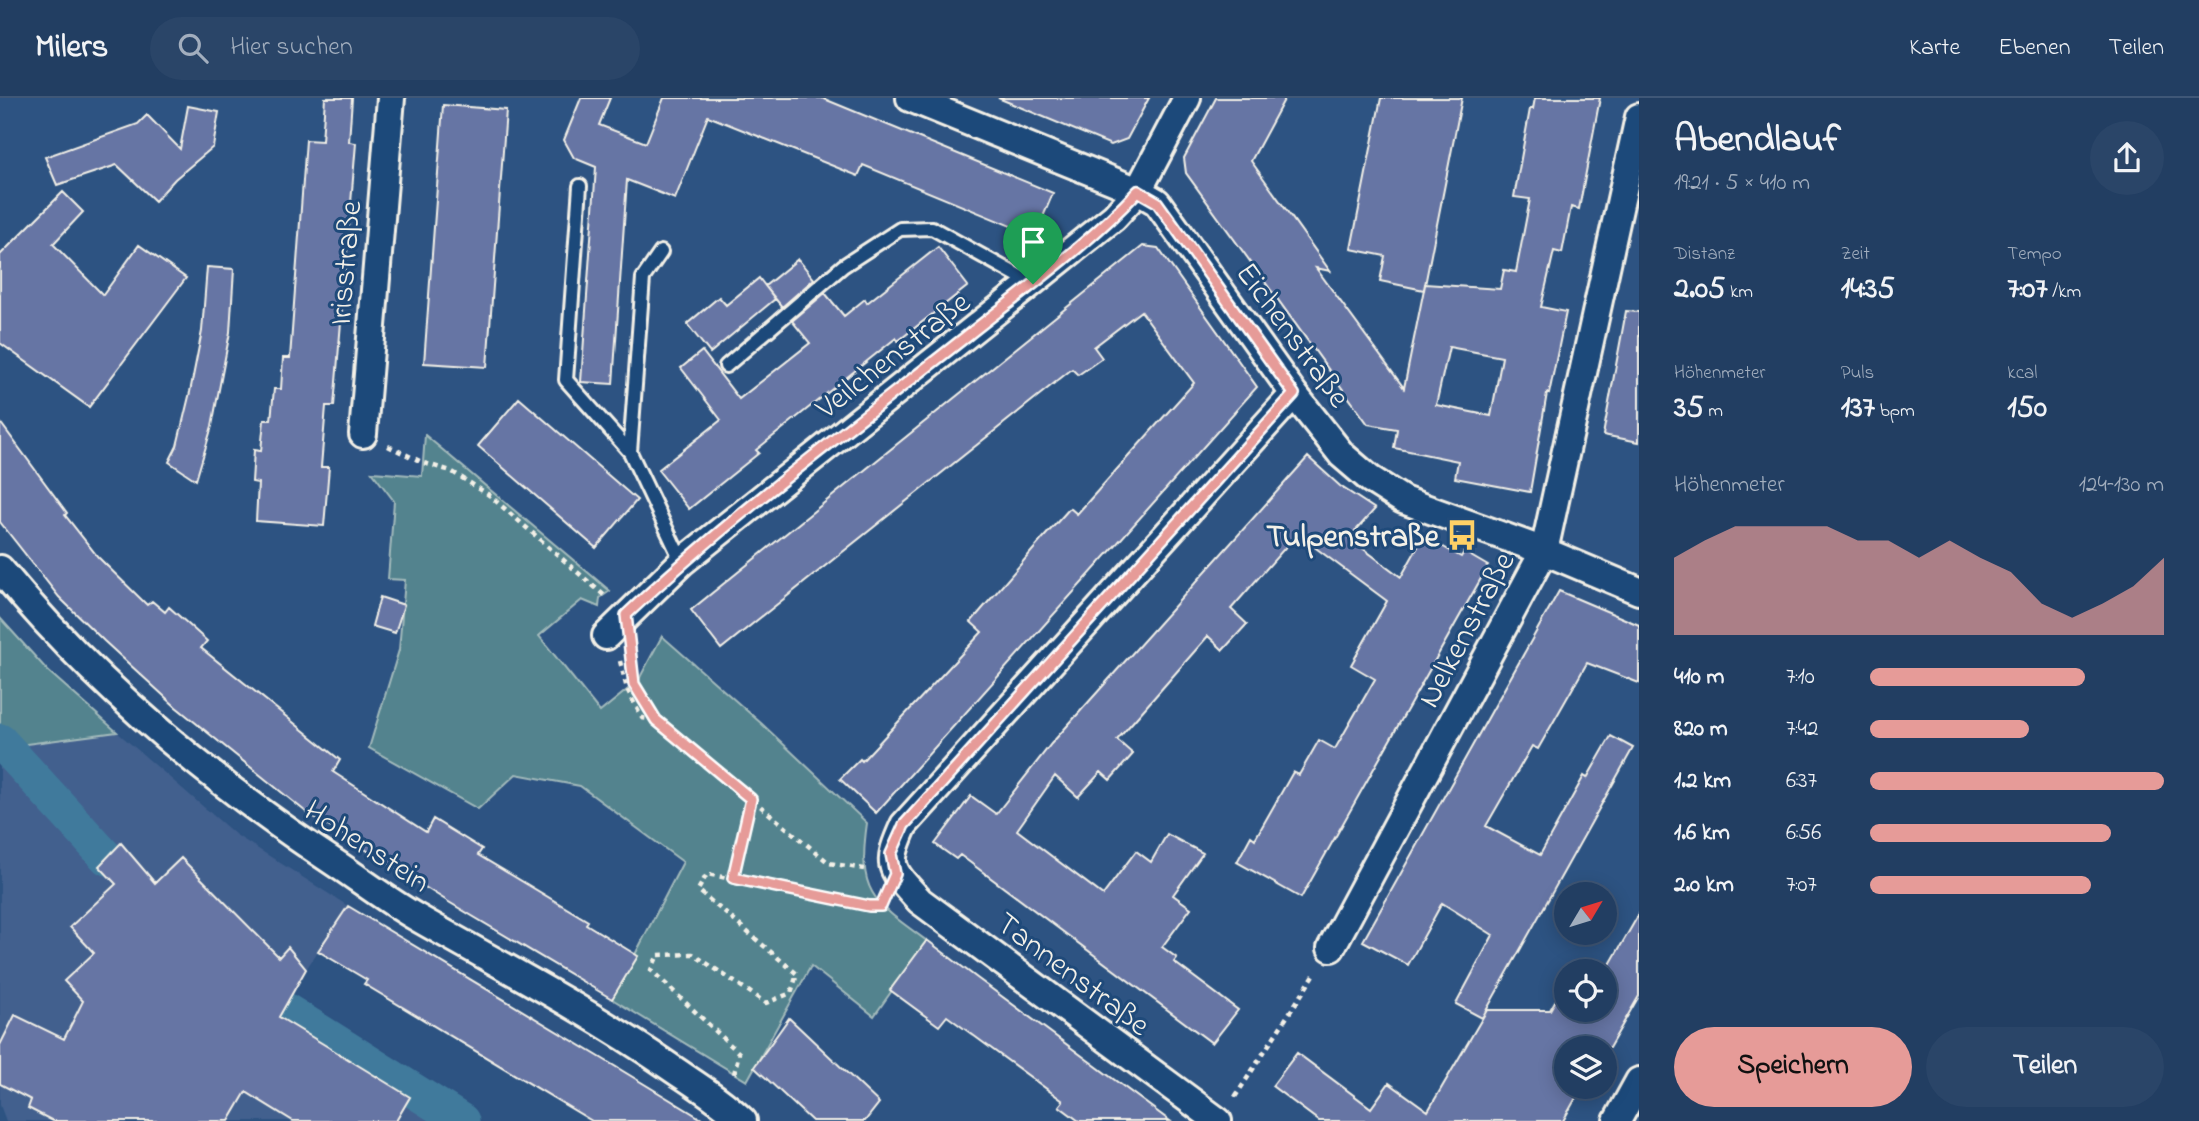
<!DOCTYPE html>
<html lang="de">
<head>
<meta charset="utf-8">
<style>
	:root { --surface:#223e62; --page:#2a4568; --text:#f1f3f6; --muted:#a2aebe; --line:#3f5777; --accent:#e69b98 }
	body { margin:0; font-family:"Indie Flower",sans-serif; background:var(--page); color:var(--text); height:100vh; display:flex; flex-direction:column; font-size:26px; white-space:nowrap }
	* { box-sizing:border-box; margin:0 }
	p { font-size:23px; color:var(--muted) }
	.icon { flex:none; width:38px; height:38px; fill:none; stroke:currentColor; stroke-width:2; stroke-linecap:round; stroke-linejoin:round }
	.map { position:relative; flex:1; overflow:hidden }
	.details { display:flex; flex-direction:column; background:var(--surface); width:560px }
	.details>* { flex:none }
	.needle { width:46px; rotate:52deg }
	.controls { position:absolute; left:1554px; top:784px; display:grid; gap:14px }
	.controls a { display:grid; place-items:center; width:63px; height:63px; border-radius:50%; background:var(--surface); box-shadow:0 4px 18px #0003,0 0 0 2px var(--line); font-size:35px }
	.pin { position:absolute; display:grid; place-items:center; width:60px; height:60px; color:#fff; margin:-72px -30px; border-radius:50% 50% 50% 0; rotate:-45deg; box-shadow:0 0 7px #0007 }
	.pin .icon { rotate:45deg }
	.round { display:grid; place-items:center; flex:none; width:74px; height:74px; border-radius:37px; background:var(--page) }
	.summary { display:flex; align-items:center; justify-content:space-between; height:119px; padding:0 35px }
	h1 { font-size:38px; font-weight:700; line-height:52px }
	.stats { display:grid; grid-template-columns:repeat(3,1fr); gap:10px; height:119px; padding:7px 35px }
	.stats div { display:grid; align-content:center }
	.stats b { font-size:30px; font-weight:700 }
	.stats small { font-size:19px; font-weight:400 }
	.stats p { font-size:19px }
	.chart { height:196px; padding:14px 35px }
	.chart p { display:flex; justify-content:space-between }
	.chart svg { width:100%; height:126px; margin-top:7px; fill:var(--accent); opacity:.7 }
	.button { display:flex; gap:14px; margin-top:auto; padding:14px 35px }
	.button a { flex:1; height:80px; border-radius:42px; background:var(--accent); color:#111; font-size:28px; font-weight:700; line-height:80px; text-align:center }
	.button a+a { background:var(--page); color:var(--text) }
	ul { padding:0 35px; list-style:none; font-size:23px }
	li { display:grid; grid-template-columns:112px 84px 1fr; align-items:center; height:52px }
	li i { height:18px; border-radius:9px; background:var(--accent) }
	header { display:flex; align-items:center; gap:42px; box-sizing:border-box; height:98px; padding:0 35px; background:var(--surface); border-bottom:2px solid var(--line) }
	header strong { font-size:33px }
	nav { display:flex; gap:38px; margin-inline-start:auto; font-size:24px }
	.search { width:490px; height:63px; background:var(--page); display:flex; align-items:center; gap:18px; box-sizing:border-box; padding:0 24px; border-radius:38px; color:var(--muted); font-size:26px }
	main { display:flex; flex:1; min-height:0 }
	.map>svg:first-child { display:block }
	.built { fill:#42608e }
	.green { fill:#52838e; stroke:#a3babb; stroke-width:2 }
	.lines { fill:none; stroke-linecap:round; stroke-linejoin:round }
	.canal { stroke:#417a9c; stroke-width:35 }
	.building { fill:#6675a4; stroke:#f4f1e8; stroke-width:2; fill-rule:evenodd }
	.service-casing { stroke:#f4f1e8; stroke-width:18 }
	.minor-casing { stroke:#f4f1e8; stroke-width:32 }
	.path { stroke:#f4f1e8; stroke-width:4.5; stroke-dasharray:5 5; stroke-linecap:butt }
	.service { stroke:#1f4a7a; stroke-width:12 }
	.minor { stroke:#1f4a7a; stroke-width:26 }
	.route-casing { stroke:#fff; stroke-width:14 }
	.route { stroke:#e69b98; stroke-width:9 }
	.labels { text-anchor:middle; stroke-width:6; stroke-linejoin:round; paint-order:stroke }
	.street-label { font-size:32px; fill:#f4f1e8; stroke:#1f4a7a }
	.poi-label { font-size:32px; font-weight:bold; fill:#f4f1e8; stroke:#1f4a7a; text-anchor:end }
</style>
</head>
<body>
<header>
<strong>Milers</strong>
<div class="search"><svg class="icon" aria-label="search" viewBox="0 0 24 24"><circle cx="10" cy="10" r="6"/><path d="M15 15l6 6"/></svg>Hier suchen</div>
<nav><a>Karte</a><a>Ebenen</a><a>Teilen</a></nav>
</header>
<main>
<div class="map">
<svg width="1639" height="1023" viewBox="0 0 1639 1023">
	<rect width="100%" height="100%" fill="#2d5382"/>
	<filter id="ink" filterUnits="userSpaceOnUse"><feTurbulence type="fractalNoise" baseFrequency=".0143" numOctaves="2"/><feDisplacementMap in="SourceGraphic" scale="14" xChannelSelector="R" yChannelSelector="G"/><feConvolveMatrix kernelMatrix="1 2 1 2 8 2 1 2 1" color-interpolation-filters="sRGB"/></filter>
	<g filter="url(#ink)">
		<path class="built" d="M117 634 236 737 348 808 287 900 448 1023H6L0 1007V650Z"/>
		<path class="green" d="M425 337 610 493 600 500 599 509 582 502 539 538 600 614 638 583 662 538 762 626 867 725C857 795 873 804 927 843L874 918 811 868 747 983 612 901 683 764 580 688 516 676 478 711 369 650 399 552 405 482 388 481 394 403 372 374 422 378Z
			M0 520 48 573 117 634 19 647 0 627Z"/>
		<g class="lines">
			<path class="canal" d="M0 643 107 760
				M284 911 462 1023"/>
		</g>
		<path class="building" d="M325 0H352L349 44 356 45 334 308H326L321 369H329L324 428 256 423 258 385 252 384 254 352 261 353 264 322H271L274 291H281L283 260H290L306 42 322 43Z
			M581 0H610L599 27 646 45 664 0H822L1053 95 1035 138 863 67 858 78 708 18 675 101 627 82 613 286 581 284 596 69 574 60 564 42Z
			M998 0H1149L1127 41 1111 47Z
			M1216 0H1285L1251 63 1330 173 1316 170 1404 290 1425 186 1500 191 1504 172 1516 174 1530 101 1514 99 1530 11H1533L1535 0H1600L1579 111 1571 109 1562 155 1554 153 1541 209 1566 214 1549 296 1547 295 1530 394 1455 380 1458 363 1394 350 1397 331 1368 326 1186 75 1184 60ZM1449 249 1502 259 1491 318 1436 307Z
			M1381 0H1462L1424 192 1380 183 1385 158 1351 151Z
			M443 7 506 12 487 269 424 265Z
			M188 8 219 14 213 49 175 81 155 103 117 67 57 87 45 59 138 26 147 17 180 51Z
			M63 94 83 114 53 146 103 197 139 147 186 180 89 309 0 245V157Z
			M1143 148 1158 150 1257 289 876 715 840 681 860 661 862 663 982 534 971 524 1044 439 1070 410 1077 416 1194 285 1141 213 1094 249 1102 260 1078 277 1072 271 721 551 691 512Z
			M938 149 968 188 898 243 896 240 756 352 759 355 689 411 658 372 721 322 681 270 702 253 739 301 810 245 792 223 825 195 844 218 865 201 867 205Z
			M798 161 814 181 782 209 765 188Z
			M207 169 234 171 230 234 212 328 196 382 169 364 177 348 190 294 202 233Z
			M759 180 775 201 710 255 687 226 719 199 726 207Z
			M1626 213 1639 214V344L1603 337Z
			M519 300 637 402 596 450 478 348Z
			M0 324 67 415 65 417 98 459 147 507 152 503 165 514 169 509 207 543 201 550 340 662 333 674 426 734 433 721 482 751 478 757 588 823 586 826 638 858 612 901 447 803 306 714 176 609 104 543 59 499 0 424Z
			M1308 359 1340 388 1375 411 1349 440 1401 479 1424 438 1461 459 1464 454 1488 468 1301 800 1237 764 1251 738 1255 741 1293 674 1299 677 1319 642 1335 651 1375 581 1351 567 1387 503 1297 436 1231 511 1247 526 1223 552 1208 538 1117 642 1133 656 1110 682 1101 674 1078 699 1055 678 1017 732 1103 797 1136 753 1151 764 1167 736 1203 755 1173 797 1191 810 1162 849 1177 860 1174 864 1238 912 1212 945 960 757 956 761 935 746 971 698 996 716 1051 646Z
			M1559 493 1639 527V585L1587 565 1538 651 1532 648 1486 728 1540 757 1584 678 1587 680 1611 638 1633 650 1482 920 1456 906 1493 837 1442 805 1408 867 1363 843Z
			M380 499 404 507 395 535 372 528Z
			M121 745 155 785 181 760 279 859 288 849 306 871 279 919 410 999 396 1023H293L246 994 229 1023H53L28 1010 31 1002 0 986V947L15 917 64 941 83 903 64 883 94 855 70 829 116 786 99 768Z
			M348 808 603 961 705 1023H592L364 886 367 882 318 853Z
			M1639 816V898L1609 950H1566V992L1577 998 1563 1023H1319L1272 988 1297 955 1371 1010 1389 985 1428 1013 1487 912H1550L1566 884V912H1605V878L1609 880V868Z
			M927 842 977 880 1170 1023H1079L1059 1008 1063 1003 947 918 939 928 890 892Z
			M789 920 879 1005 865 1023H812L754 969Z"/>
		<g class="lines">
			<defs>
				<path id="service" d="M580 88 566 282 630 354 682 464
					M726 268 843 168 900 131 932 130 1033 186
					M630 354 643 180 661 154"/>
				<path id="minor" d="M910 0 1138 93 1157 104 1294 296 1342 357 1370 381 1403 402 1544 453 1639 493
					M363 336 391 0
					M0 471C97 589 214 686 341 769 366 786 390 804 416 819 500 867 587 912 667 967 693 985 720 1001 743 1023
					M606 538 682 464 1114 119 1138 93 1187 0
					M1331 850 1544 453 1639 19
					M1218 1023 920 803C890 770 885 769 904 727L1294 296
					M1617 1023 1639 983"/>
			</defs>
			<use href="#service" class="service-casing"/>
			<use href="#minor" class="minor-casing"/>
			<path class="path" d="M388 348 424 365 451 373 489 397 606 499
				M630 554 634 586 656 622 829 765 864 771
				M620 563 627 591 642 620 656 622
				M733 780 752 700
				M734 976 739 955 651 872 658 857 693 856 766 905 791 895 797 876 698 792 707 776 869 808H881L883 803
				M1235 999 1316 874"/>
			<use href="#service" class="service"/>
			<use href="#minor" class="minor"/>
		</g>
	</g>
	<g class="lines" filter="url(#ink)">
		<defs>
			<path id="route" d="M1138 93 1157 104 1294 296 904 727 891 756 895 776 881 808H869L733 780 751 701 656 622 634 586 626 517C733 416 853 328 968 237 1026 191 1088 147 1138 93Z"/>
		</defs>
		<use href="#route" class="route-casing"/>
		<use href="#route" class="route"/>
	</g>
	<defs>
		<symbol id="bus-bare" viewBox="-9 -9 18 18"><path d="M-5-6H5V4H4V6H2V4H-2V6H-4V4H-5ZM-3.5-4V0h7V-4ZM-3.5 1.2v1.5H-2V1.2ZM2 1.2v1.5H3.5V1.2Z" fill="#ffd166" stroke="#1f4a7a" stroke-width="2.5" paint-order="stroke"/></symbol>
	</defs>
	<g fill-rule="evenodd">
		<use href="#bus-bare" x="1440" y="415" width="44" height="44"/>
	</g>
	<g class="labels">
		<g class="street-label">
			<text transform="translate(344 165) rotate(-85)" y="11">Irisstraße</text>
			<text transform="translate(1294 236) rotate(54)" y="11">Eichenstraße</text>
			<text transform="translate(892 256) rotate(-38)" y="11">Veilchenstraße</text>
			<text transform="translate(1465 531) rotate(-62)" y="11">Nelkenstraße</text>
			<text transform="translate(368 747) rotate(33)" y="11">Hohenstein</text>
			<text transform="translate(1074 875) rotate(37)" y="11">Tannenstraße</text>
		</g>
		<g class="poi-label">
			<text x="1439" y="448">Tulpenstraße</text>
		</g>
	</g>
</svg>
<div class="controls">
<a><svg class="needle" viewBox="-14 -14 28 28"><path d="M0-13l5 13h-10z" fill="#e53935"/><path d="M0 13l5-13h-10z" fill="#a2aebe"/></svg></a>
<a><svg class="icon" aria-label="locate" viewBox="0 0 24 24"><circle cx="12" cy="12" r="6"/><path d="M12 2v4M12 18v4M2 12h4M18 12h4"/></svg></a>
<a><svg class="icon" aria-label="layers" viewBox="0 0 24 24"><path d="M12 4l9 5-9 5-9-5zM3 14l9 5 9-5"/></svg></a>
</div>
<div class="pin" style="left:1033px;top:186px;background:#1e9e55"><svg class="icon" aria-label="arrive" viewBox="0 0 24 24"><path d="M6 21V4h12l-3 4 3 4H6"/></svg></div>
</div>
<section class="details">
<div class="summary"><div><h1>Abendlauf</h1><p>19:21 · 5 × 410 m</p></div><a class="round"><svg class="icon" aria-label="share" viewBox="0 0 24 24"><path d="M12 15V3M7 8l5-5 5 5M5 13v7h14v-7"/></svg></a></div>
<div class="stats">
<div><p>Distanz</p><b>2.05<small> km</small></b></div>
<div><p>Zeit</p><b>14:35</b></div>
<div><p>Tempo</p><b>7:07<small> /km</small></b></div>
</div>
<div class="stats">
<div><p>Höhenmeter</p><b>35<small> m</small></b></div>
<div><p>Puls</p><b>137<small> bpm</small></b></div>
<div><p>kcal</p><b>150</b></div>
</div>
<div class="chart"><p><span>Höhenmeter</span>124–130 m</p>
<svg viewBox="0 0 160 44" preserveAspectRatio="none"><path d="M0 44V17L10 11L20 6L30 6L40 6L50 6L60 11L70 11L80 17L90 11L100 17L110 22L120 33L130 38L140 33L150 27L160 17V44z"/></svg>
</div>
<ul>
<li><b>410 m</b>7:10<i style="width:73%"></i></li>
<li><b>820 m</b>7:42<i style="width:54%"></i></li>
<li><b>1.2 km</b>6:37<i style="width:100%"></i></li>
<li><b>1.6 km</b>6:56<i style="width:82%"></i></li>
<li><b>2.0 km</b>7:07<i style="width:75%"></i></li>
</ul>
<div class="button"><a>Speichern</a><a>Teilen</a></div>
</section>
</main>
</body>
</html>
